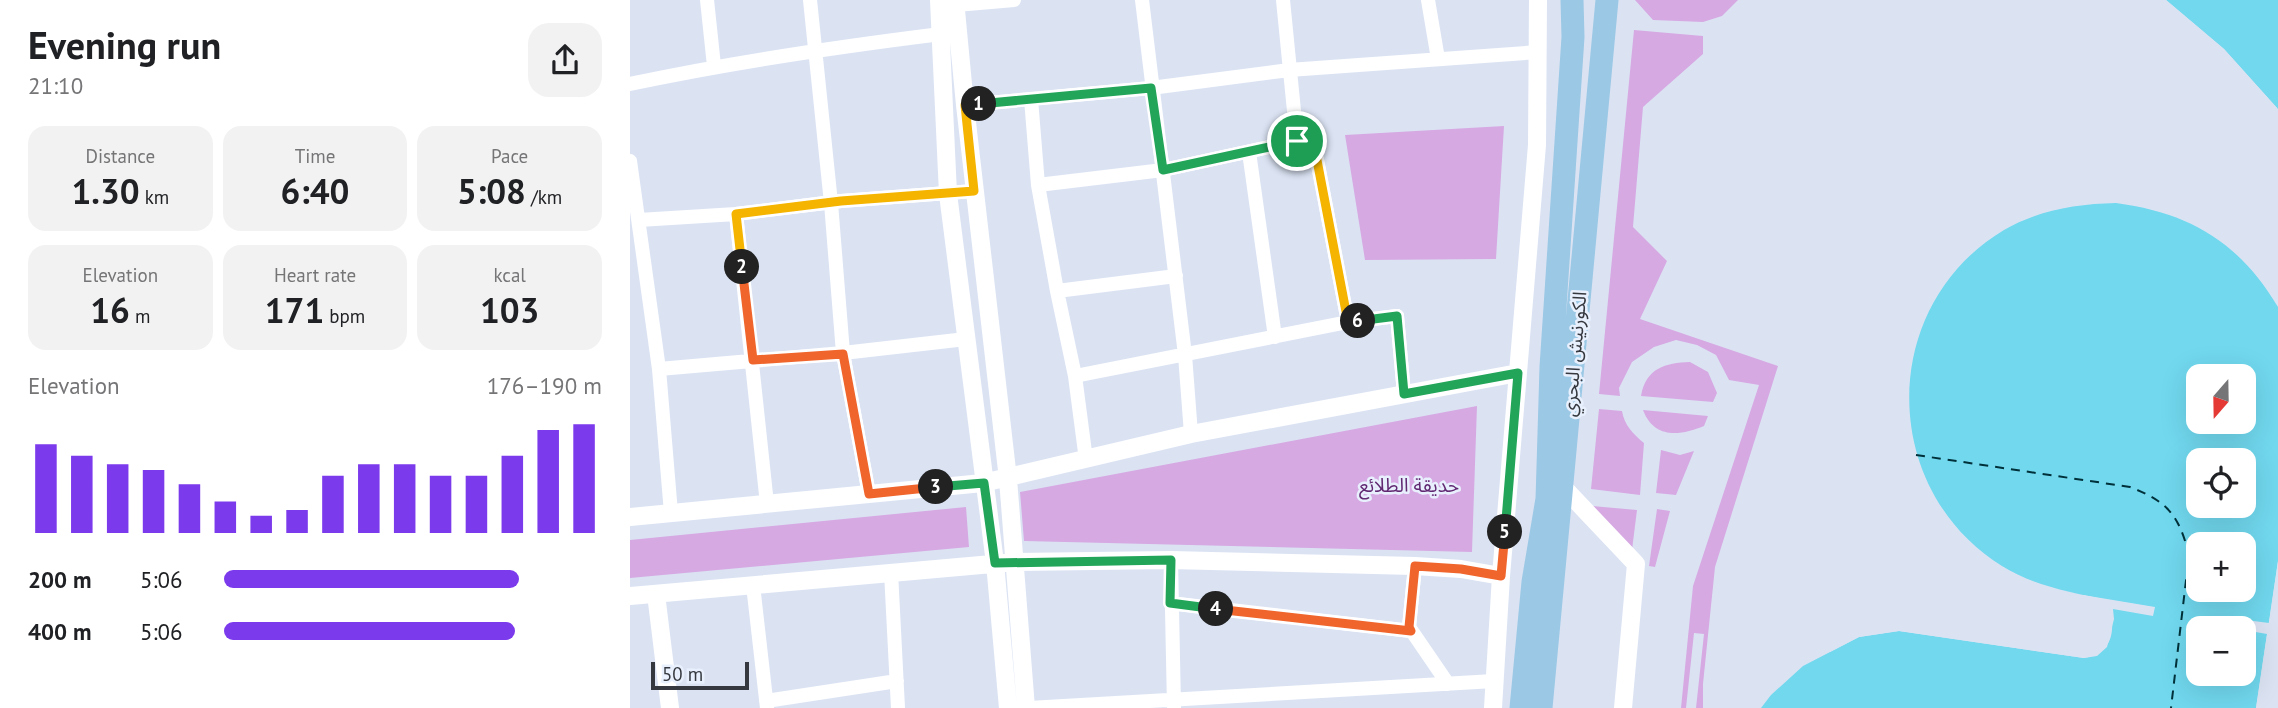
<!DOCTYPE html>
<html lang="en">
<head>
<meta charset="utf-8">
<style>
	:root { --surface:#fff; --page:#f2f2f2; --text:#202124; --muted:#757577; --accent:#7c3aed }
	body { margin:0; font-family:"PT Sans","Noto Sans Arabic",sans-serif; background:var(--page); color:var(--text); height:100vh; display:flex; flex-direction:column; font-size:26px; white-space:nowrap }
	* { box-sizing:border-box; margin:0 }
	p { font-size:23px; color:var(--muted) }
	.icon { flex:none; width:38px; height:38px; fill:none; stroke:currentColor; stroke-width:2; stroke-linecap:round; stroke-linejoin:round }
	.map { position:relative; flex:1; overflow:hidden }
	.details { display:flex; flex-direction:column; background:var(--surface); width:630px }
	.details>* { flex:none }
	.needle { width:46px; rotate:200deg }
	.fabs { position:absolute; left:1556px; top:364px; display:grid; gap:14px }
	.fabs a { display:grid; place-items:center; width:70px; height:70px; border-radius:14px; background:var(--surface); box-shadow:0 7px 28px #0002; font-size:35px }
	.scale { position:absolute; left:21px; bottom:18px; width:98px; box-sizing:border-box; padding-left:7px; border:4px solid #35383e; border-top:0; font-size:19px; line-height:24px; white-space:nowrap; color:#35383e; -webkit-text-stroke:5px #e9f0fd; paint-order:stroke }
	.pin { position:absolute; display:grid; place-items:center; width:60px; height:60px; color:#fff; margin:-30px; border:4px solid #fff; border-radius:50%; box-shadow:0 2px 7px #0007 }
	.km { position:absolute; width:35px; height:35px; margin:-18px; border-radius:50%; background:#222; color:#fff; font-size:19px; line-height:35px; text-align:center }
	.round { display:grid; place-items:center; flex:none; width:74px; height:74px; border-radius:21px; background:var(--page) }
	.overview { display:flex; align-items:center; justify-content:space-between; height:119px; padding:0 28px }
	h1 { font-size:38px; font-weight:700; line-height:52px }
	.metrics { display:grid; grid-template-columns:repeat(3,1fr); gap:10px; height:119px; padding:7px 28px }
	.metrics div { display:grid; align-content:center; border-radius:18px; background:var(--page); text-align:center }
	.metrics b { font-size:35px; font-weight:700 }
	.metrics small { font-size:19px; font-weight:400 }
	.metrics p { font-size:19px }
	.chart { height:196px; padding:14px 28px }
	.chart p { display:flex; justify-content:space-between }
	.chart svg { width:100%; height:126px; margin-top:7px; stroke:var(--accent); stroke-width:6 }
	ul { padding:0 28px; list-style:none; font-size:23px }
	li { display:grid; grid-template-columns:112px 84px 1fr; align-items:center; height:52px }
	li i { height:18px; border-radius:9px; background:var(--accent) }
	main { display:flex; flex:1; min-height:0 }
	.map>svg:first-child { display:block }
	.green { fill:#d6a9e3 }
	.water { fill:#71d8ee; fill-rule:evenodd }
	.pier { fill:#dbe3f3 }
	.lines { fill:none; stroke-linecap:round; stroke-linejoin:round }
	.ferry { stroke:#00313a; stroke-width:2; stroke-dasharray:9 7; stroke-linecap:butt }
	.minor { stroke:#fff; stroke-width:14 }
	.tertiary { stroke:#fff; stroke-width:18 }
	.primary { stroke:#9bc8e5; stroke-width:23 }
	.split-1-casing { stroke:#fff; stroke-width:14 }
	.split-2-casing { stroke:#fff; stroke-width:14 }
	.split-3-casing { stroke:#fff; stroke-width:14 }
	.split-4-casing { stroke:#fff; stroke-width:14 }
	.split-5-casing { stroke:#fff; stroke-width:14 }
	.split-6-casing { stroke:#fff; stroke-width:14 }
	.split-7-casing { stroke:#fff; stroke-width:14 }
	.split-1 { stroke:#22a559; stroke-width:9 }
	.split-2 { stroke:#f5b400; stroke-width:9 }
	.split-3 { stroke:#f0652b; stroke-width:9 }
	.split-4 { stroke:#22a559; stroke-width:9 }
	.split-5 { stroke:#f0652b; stroke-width:9 }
	.split-6 { stroke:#22a559; stroke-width:9 }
	.split-7 { stroke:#f5b400; stroke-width:9 }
	.labels { text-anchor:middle; stroke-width:5; stroke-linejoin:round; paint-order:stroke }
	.street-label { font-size:19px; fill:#35383e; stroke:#e9f0fd }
	.park-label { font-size:19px; fill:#622973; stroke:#e9f0fd }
</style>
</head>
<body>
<main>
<section class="details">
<div class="overview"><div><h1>Evening run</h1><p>21:10</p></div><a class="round"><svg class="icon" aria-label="share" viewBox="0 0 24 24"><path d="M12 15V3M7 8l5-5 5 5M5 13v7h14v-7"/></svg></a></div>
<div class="metrics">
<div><p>Distance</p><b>1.30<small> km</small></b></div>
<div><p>Time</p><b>6:40</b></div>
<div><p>Pace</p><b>5:08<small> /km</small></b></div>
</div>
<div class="metrics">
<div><p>Elevation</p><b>16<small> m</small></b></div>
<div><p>Heart rate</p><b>171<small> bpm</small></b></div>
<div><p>kcal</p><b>103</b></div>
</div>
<div class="chart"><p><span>Elevation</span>176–190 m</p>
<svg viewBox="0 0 160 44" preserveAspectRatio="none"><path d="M5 44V13M15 44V17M25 44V20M35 44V22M45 44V27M55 44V33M65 44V38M75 44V36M85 44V24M95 44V20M105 44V20M115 44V24M125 44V24M135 44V17M145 44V8M155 44V6"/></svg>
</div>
<ul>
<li><b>200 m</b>5:06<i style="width:78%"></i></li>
<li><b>400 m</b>5:06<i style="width:77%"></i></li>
</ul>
</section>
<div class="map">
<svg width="1648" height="708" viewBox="0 0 1648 708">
	<rect width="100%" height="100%" fill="#dbe3f3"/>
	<path class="green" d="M1005 0H1108L1092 16 1073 22 1023 20Z
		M1004 30 1073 36V54L1013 107 1003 227 1037 261 1010 319 1148 366 1085 567 1073 684V708H1066L1074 634 1064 633 1056 708H1051L1063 586 1129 385 1099 380 1086 355 1067 345 1046 340 1024 347 1002 362 989 388 990 396 969 394Z
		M874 126 866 259 735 260 715 135Z
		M1060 362 1078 372 1087 393 1083 402 1011 396C1016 368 1035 363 1060 362Z
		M847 406 842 552 394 541 390 492Z
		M969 409 992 411C994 425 1004 435 1014 443L1010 495 961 489Z
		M1013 410 1078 416 1074 426C1050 436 1024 439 1013 410Z
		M1031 450 1050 455 1064 451 1046 495 1026 493Z
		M951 505 1007 510 1001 558Z
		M336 507 339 547 0 578V540Z
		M1027 509 1040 511 1025 567 1019 566Z"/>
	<path class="water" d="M1536 0H1648V109L1594 49Z
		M1486 203C1560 213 1609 242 1648 307V561L1626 708H1131L1141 695 1173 666 1229 637 1269 631 1454 658C1486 653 1486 625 1477 600 1441 592 1404 586 1372 566 1248 489 1248 305 1374 230 1409 210 1446 204 1486 203ZM1568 376H1614V422H1568ZM1568 460H1614V506H1568ZM1568 544H1614V590H1568ZM1568 628H1614V674H1568Z"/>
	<path class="pier" d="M1532 0H1536L1594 49 1647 108 1648 113 1592 52Z
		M1648 561V585L1642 624 1630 708H1626L1637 634 1614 630V628L1584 625 1585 616 1639 623Z
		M1453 595 1525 607 1523 616 1483 609 1484 619 1477 647 1467 656 1454 658 1269 631 1229 637 1200 652 1199 648 1228 633 1269 628 1454 654 1466 652 1474 645 1480 619V610L1475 603 1453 598Z"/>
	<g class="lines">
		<path class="ferry" d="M1286 455 1500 487C1538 502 1549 515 1559 555L1541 708"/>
		<path class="minor" d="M77 0 84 66
			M180 0 201 203 213 353 239 494
			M512 0 555 355 561 434
			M653 0 667 141
			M798 0 808 59
			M326 5 384 0
			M0 84C103 62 206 47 311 34
			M401 99 408 185 427 291 445 376 456 460
			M335 105 521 88 659 70 909 52
			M619 152 645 337
			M0 161 29 369 41 513
			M408 185 533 170 667 141 686 154 718 322
			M106 214 137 504
			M9 220 106 214 211 201 344 191
			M427 291 546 276
			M29 369 213 353 336 339
			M445 376 718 322 767 316 774 394
			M541 560 544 707
			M785 566 779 627 818 684
			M261 572 268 708
			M123 585 137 708
			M540 603 781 631
			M136 701 267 681
			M399 708 864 681"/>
		<path class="tertiary" d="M309 0 318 194 365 563 378 708
			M325 0 335 105 378 479 396 708
			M933 487 1006 564 993 708
			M0 517 353 483 561 434 888 373
			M26 594 40 708
			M0 596 385 562 541 560 785 566 831 569 871 576
			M863 708 871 576 907 145 908 0"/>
		<path class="primary" d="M891 708 903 582 917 499 921 367 943 37 942 0
			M911 708 977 0"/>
	</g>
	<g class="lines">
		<defs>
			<path id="split-1" d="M349 104 521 88 533 170 667 141"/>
			<path id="split-2" d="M112 267 106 214 211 201 344 191 335 105 349 104"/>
			<path id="split-3" d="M112 267 123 360 213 354 239 494 306 487"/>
			<path id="split-4" d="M306 487 354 483 365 563 541 560 540 603 586 609"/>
			<path id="split-5" d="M586 609 781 631 779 627 785 566 831 569 871 576 875 532"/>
			<path id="split-6" d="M728 321 767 316 774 394 888 373 875 532"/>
			<path id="split-7" d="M667 141 686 155 718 322 728 321"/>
		</defs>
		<use href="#split-1" class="split-1-casing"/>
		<use href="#split-2" class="split-2-casing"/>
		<use href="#split-3" class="split-3-casing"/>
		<use href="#split-4" class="split-4-casing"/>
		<use href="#split-5" class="split-5-casing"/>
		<use href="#split-6" class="split-6-casing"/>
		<use href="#split-7" class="split-7-casing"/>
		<use href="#split-1" class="split-1"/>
		<use href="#split-2" class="split-2"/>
		<use href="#split-3" class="split-3"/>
		<use href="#split-4" class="split-4"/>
		<use href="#split-5" class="split-5"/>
		<use href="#split-6" class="split-6"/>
		<use href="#split-7" class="split-7"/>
	</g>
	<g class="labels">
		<g class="street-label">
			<text transform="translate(944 354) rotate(-85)" y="7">الكورنيش البحري</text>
		</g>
		<g class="park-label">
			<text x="779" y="492">حديقة الطلائع</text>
		</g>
	</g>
</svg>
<div class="fabs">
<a><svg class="needle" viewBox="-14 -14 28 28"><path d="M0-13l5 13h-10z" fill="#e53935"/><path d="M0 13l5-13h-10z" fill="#757577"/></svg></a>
<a><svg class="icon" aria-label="locate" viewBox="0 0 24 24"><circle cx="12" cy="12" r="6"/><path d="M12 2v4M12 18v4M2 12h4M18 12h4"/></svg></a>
<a>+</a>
<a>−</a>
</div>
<div class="scale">50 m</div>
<div class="pin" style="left:667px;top:141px;background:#1e9e55"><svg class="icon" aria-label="arrive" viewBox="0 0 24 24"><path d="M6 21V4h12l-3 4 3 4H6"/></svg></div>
<b class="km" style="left:349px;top:104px">1</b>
<b class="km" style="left:112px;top:267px">2</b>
<b class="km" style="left:306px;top:487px">3</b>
<b class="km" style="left:586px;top:609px">4</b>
<b class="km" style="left:875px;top:532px">5</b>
<b class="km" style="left:728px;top:321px">6</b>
</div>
</main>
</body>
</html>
